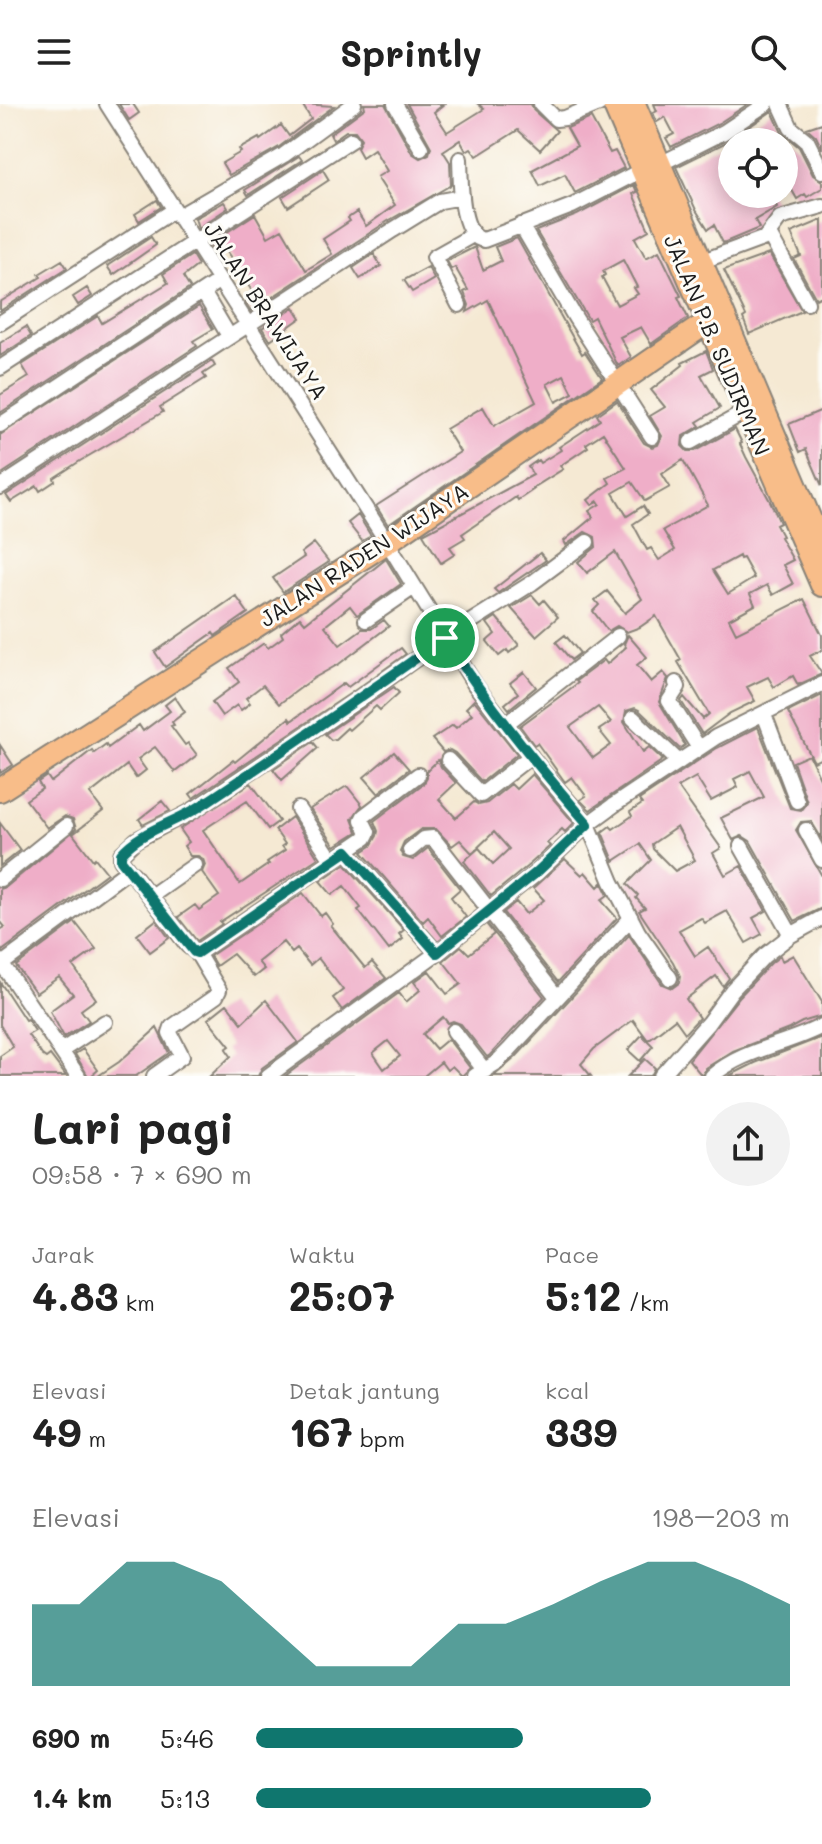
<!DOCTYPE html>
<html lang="id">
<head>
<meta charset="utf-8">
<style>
	:root { --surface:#fff; --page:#f2f2f2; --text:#222; --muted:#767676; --accent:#0f766e }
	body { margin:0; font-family:Mali,sans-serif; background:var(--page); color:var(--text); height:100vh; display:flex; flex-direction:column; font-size:30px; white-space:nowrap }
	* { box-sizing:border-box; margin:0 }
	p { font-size:26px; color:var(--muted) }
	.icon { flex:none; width:44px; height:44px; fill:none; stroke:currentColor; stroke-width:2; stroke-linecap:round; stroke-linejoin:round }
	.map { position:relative; height:972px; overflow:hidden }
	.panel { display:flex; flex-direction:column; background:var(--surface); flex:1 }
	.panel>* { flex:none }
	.controls { position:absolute; left:718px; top:24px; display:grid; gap:16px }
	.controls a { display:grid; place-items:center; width:80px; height:80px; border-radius:50%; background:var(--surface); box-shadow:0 4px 20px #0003; font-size:40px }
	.pin { position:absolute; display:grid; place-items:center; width:68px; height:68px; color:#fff; margin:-34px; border:4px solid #fff; border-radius:50%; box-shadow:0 2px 8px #0007 }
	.round { display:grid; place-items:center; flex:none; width:84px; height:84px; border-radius:42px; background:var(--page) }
	.overview { display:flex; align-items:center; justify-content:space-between; height:136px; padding:0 32px }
	h1 { font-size:44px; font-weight:700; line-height:60px }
	.figures { display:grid; grid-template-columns:repeat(3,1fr); gap:12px; height:136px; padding:8px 32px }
	.figures div { display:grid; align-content:center }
	.figures b { font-size:40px; font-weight:700 }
	.figures small { font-size:22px; font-weight:400 }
	.figures p { font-size:22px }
	.chart { height:224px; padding:16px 32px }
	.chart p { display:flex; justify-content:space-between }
	.chart svg { width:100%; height:144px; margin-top:8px; fill:var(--accent); opacity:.7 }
	ul { padding:0 32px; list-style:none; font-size:26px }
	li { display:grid; grid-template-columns:128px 96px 1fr; align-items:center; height:60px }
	li i { height:20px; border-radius:10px; background:var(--accent) }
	header { display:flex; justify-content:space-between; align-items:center; height:104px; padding:0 32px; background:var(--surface); font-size:36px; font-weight:700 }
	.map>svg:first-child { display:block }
	.building { fill:#efaec8; fill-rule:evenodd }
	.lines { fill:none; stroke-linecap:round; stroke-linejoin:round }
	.minor-casing { stroke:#888278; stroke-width:18 }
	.trunk-casing { stroke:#888278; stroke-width:26 }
	.minor { stroke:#fff; stroke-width:14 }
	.trunk { stroke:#f8bd89; stroke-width:22 }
	.route-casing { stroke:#fff; stroke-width:16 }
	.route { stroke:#0f766e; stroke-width:10 }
	.labels { text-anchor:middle; stroke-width:6; stroke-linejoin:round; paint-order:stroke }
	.street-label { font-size:22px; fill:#1c1c1c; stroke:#fdfcf7 }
</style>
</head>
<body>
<header><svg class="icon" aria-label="menu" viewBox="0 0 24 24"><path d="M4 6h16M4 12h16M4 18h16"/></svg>Sprintly<svg class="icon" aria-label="search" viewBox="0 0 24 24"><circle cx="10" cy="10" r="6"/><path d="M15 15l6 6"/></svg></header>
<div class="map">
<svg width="822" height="972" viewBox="0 0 822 972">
	<rect width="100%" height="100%" fill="#fdfcf7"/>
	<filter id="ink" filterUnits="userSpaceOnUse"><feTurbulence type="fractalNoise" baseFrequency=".0125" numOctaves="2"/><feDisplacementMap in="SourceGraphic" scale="16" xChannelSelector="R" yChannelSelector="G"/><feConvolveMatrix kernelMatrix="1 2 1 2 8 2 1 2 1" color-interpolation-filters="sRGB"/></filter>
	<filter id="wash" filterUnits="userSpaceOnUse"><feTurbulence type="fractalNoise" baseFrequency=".006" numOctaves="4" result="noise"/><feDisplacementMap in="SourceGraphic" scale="32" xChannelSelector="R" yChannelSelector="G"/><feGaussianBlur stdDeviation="1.8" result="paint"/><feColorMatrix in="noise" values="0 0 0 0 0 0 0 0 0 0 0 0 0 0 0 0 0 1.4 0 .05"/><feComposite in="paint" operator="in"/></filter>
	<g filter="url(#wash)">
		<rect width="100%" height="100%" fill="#f5e9d3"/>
		<g id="blocks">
			<path class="building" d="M119 0H133L139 9 129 16Z
				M302 0 334 2 279 43 229 71 222 59 241 48 239 45 259 34 260 36 281 21 289 32 311 15Z
				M364 0H385L412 49 420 54 429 50 431 43 407 0H444L434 8 447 28 484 5 478 0H531L534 7 557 27 540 46 518 26 477 52 471 44 466 47 460 36 443 47 450 58 451 81 388 117 251 207 245 198 255 192 235 160 225 145 215 151 209 140 255 110 268 133 282 125 306 166 332 150 323 135 350 117 348 114 357 108 366 122 395 101 377 73 387 67 374 45 362 53 357 44 361 35 355 27H346L333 36 330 30 365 4Z
				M654 0H748L719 19 671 43 666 34 674 30 665 13 657 18 653 9 657 7Z
				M772 7 782 29 799 43 813 71 822 77V84L807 93 805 90 797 95 789 81 784 84V38H732V90H770L777 103 755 116 759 124 723 139 714 121 708 125 696 106 676 63 729 37Z
				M591 14 610 49 615 47 624 64 575 89 565 70 540 82 532 66 577 42 567 24Z
				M822 19V45L816 32 807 24Z
				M299 52 302 56 248 91 245 86Z
				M323 66 329 76 288 103 282 93Z
				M634 81 637 88 633 90 649 126 635 134 646 154 659 147 681 192 678 193 688 214 651 240 641 223 620 233 631 253 618 262 594 213 589 216 536 127 577 111ZM623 156 637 183 634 184 638 190 617 201 602 173 605 171 603 167Z
				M157 96 161 103 139 117 135 110Z
				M224 98 228 104 198 124 195 114Z
				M822 116V192L816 195 794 155 801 152 791 129Z
				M151 133 156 141 113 171 107 162Z
				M517 134 582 250 585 248 602 274 388 421 376 402 460 348 446 325 483 303 494 322 536 298 488 196 467 208 469 201 464 188 468 186 455 163 451 165 447 157 475 143 483 166 501 157 495 143ZM564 271 573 289 556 298 547 280Z
				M374 150 381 162 360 175 353 164Z
				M769 150 802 207 749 230 743 214 746 212 724 166Z
				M192 151 198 161 183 173 190 184 0 309V291L29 273 22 261 98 212 102 219 168 179 163 170Z
				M62 156 67 164 0 207V198L41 173 39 170Z
				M428 163 434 175 412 188 404 176Z
				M87 184 92 192 78 201 73 193Z
				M199 202 213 225 193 237 197 242 0 371V331Z
				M294 203 301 214 270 236 262 224Z
				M26 223 31 232 0 252V239Z
				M706 247 713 265 701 271 720 304 697 318 700 322 683 332 682 342 687 347H695L735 325 742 339 740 340 746 353 771 399 780 419 776 421 782 432 780 433 793 456 783 461 793 480 773 491 767 481 750 490 755 501 729 515 736 529 804 495 822 531V546L810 552 822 570 798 581 793 572 774 583 768 573 747 583 755 597 730 609 702 630 681 597 684 593 703 615 709 610 678 558 681 556 656 512 640 523 627 528 617 522 608 527 593 507 599 501 595 496 607 487 625 509 642 495 615 448 587 469 578 458 596 443 595 433 585 428 566 441 564 437 593 413 589 407 600 400 598 397 592 401 588 396 610 379 607 374 626 364 603 329 586 340 588 343 560 362 563 365 533 384 534 385 518 396 516 393 462 430 465 434 450 443 455 450 441 459 423 430 533 371 528 363 538 356 540 359 561 346 559 343 600 316 597 311 617 297 644 339 652 343 658 341 662 332 650 312 665 303 651 286 683 261 682 259ZM683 356 708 401 663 426 675 446 659 456 651 444 647 446 633 420 648 410 643 402 627 412 613 389 632 378 645 397 670 383 662 370ZM739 452 740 455 743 454 754 474 728 490 713 466Z
				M212 257 215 262 203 270 206 274 160 303 163 308 80 357 54 374 55 377 40 387 37 382 11 398 6 391Z
				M822 306V382L806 345 800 348 789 320Z
				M358 411 371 432 362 437 348 419Z
				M314 439 329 458 283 488 273 474 304 453 301 449Z
				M540 449 546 456 498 489 494 485Z
				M386 455 401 480 357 511 350 502 325 522 340 541 362 525H371L384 516 389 522 339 560 314 574 279 600 263 581 246 594 250 599 241 606 237 601 222 612 212 598 239 578 229 564 264 539 268 544 283 533 281 529 300 513 305 519Z
				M532 491 540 500 544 496 558 513 536 532 511 504Z
				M236 492 248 509 215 532 213 529 165 563 155 548Z
				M496 513 519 541 509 549 507 546 499 552 487 537 495 530 487 519Z
				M565 531 580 549 571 556 556 538Z
				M628 531 647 553 637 561 651 578 663 568 668 574 659 598 685 641 680 645 639 606 635 604 626 607 624 618 643 648 649 643 663 656 590 706 580 696 586 692 572 673 565 678 537 639 534 641 520 622 578 579 576 577 604 556 607 560 626 543 624 540ZM598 603 611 618 599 626 611 641 593 654 570 623Z
				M401 544 406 550 351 589 193 694 190 690 233 656 235 658 289 614 291 617 344 579 348 583Z
				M524 568 536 583 509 605 505 600 518 589 510 579Z
				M394 583 399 589 380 606 376 602 349 626 347 624 335 635 331 636 325 630Z
				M822 591V654L814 658 788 608Z
				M175 593 185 608 172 618 174 621 171 622 185 641 188 639 197 651 175 668 155 643 138 655 146 666 136 674 127 661 90 690 103 707 73 730 93 756 95 754 107 769 2 847 0 844V826L5 823 0 817V785L6 783 76 725 73 715 65 712 47 724 26 696 42 685 38 678 47 672 51 678 92 646 94 649 106 640 108 644 139 621 143 627 170 607 165 601Z
				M474 596 517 650 482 678 455 649 450 646 443 648 432 635 453 621 456 624 472 610 466 604Z
				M758 623 790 704 801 706 807 698 793 658 809 651 822 678V735L811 717 801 718 796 726 822 772V804L795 817 750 737 742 732 733 736 721 714 764 693 750 667 734 675 738 683 711 697 696 673 678 683 721 744 713 749 725 771 741 762 766 807 753 814 762 830 746 839 727 807 705 819 701 814 679 826 695 852 708 843 729 874 723 882 716 872 686 895 699 914 685 929 675 915 648 936 633 916 594 945 581 960 591 972H494L516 953 629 831 662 880 672 884 679 879 680 872 673 858 639 807 645 804 636 794 638 791 627 780 651 756 640 740 614 757 602 728 610 722 613 725 632 712 630 708 642 700 639 696 717 644ZM677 723 695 756 675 767 653 745 652 740Z
				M313 638 318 644 282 676 273 665Z
				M0 641 13 661 0 669Z
				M394 648 409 665 378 689 364 673Z
				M438 656 441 663 456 679 439 695 456 714 474 698 479 701 487 699 511 680 516 685 532 670 574 719 565 728 562 725 547 739 550 742 530 760 491 792 464 757 479 744 493 760 509 745 494 728 472 749 460 736 452 742 436 725H421L404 738 400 747 403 753 413 756 428 744 460 785 451 793 466 813 442 832 428 813 423 818 362 748 371 742 377 732 378 727 374 717 424 679 427 674V667Z
				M251 679 279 717 268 725 247 697 203 726 240 780 269 760 267 758 285 746 282 742 285 740 275 726 292 713 318 754 220 818 222 820 197 837 178 813 195 801 199 806 219 792 202 768 205 761 203 755 198 752H190L184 742 189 738 180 725Z
				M347 682 362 701 352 715 357 728 335 742 310 705Z
				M162 697 170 707 143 721 139 715Z
				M0 719 20 746 0 762Z
				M565 755 582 771 585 768 598 783 602 779 608 791 601 796 617 814 558 878 503 808 516 798 526 810 544 796 533 784Z
				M345 760 404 826 399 830 403 835 389 846 358 806 361 804 344 782 332 791 320 777Z
				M303 789 321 812 325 809 333 820 331 822 365 864 372 858 386 874 342 906 333 894 343 886 318 854 310 861 297 845 292 849 283 838 258 858 264 865 254 873 233 850 216 862 210 852Z
				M156 816 169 834 150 848 137 831Z
				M75 818 96 845 73 862 96 895 81 906 89 917 64 933 50 907 73 890 59 873 36 889 16 862Z
				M487 821H488L544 893 490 951 487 953 461 920 453 917 448 919 443 913 423 930 436 945 448 935 470 964 462 972 452 962 447 966 441 958 424 972H285L399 889 406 898 420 886 414 878 429 867 447 890 461 880 443 857 461 842 469 850 494 830ZM388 937 400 952 384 965 373 949Z
				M793 851 822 898V912L802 918 789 925 733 947 706 964 702 972 689 956 740 892 771 859 780 852 782 857Z
				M0 878 25 916 27 915 35 927 28 931 42 951 46 954 50 951 66 972H0V952L13 943 0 921Z
				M266 896 298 938 262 964 258 972H210L231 952 226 945 230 942 208 915 227 900 242 919Z
				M157 924 169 949 136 972H98L119 958Z
				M642 931 653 942 640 957 628 946Z
				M822 933V972H729L755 959Z
				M83 945 98 966 91 972H88L75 950Z
				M645 955 655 964 651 972H628Z"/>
		</g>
	</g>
	<g filter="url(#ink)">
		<use href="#blocks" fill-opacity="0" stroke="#888278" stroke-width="2"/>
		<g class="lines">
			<defs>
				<path id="minor" d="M107 0 387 438 475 581 544 669 588 720 612 778 638 828 670 874
					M395 0 421 44
					M541 0 556 15 565 14 599 0
					M780 0 791 24 807 37 822 67
					M460 55C461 76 459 133 484 136L572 102 642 66 660 60 724 28 766 0
					M179 112 284 51 354 0
					M521 121 576 215 652 333
					M769 130 807 199
					M700 158 765 134 780 114 822 102
					M203 188 229 232
					M459 201 434 153 473 131
					M0 219 174 106
					M0 264 351 36
					M0 321 220 176
					M691 338 745 308
					M0 383 393 126 440 97 462 93
					M366 516 414 483
					M676 579 678 583 669 597 699 644
					M764 610 797 697
					M633 614 679 658
					M506 620 618 532
					M448 656 481 691 531 652
					M298 705 332 756
					M806 726 822 756
					M741 742 791 831
					M410 746 423 735 433 734 557 893
					M347 747 437 849
					M130 768 121 756V750L136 736 190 708 357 597 445 534 532 479 587 438
					M0 775 66 722
					M151 792 195 761
					M197 849 365 734 368 728 362 716 364 712 418 671
					M0 857 78 972
					M2 860 126 768 133 770 188 842 197 849 219 886 216 892 172 923 170 929 182 952 154 972
					M454 927 485 967
					M61 947 105 918
					M268 972 437 849 537 768 588 720 614 701 716 633 822 580
					M475 972 496 959 509 946 631 814
					M661 972 708 919 732 886 764 852 791 831 822 814
					M712 972C744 945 786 941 822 922"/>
				<path id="trunk" d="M614 0 822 481
					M634 0 822 444
					M0 686 387 438 722 208"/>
			</defs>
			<use href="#minor" class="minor-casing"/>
			<use href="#trunk" class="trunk-casing"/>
			<use href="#minor" class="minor"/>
			<use href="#trunk" class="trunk"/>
		</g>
	</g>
	<g class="lines" filter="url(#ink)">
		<defs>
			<path id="route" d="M445 534C487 600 537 661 588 720L537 768 437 849 347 747 197 849 194 848 121 756V750C140 727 174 719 199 703 282 648 364 591 445 534Z"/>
		</defs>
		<use href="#route" class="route-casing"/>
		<use href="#route" class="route"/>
	</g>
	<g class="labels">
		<g class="street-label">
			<text transform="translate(266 207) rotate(57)" y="8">JALAN BRAWIJAYA</text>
			<text transform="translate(717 241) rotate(67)" y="8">JALAN P.B. SUDIRMAN</text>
			<text transform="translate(364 451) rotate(-33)" y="8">JALAN RADEN WIJAYA</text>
		</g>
	</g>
</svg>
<div class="controls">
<a><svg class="icon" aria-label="locate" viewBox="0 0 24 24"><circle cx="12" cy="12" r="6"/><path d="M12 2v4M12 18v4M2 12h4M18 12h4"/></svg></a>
</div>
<div class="pin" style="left:445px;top:534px;background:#1e9e55"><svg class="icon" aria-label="arrive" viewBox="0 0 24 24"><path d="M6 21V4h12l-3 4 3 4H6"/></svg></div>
</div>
<section class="panel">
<div class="overview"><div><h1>Lari pagi</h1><p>09:58 · 7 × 690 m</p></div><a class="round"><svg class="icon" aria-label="share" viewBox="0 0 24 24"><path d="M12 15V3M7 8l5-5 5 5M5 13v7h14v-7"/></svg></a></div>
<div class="figures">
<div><p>Jarak</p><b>4.83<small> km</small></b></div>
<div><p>Waktu</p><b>25:07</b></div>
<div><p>Pace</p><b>5:12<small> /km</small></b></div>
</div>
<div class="figures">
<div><p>Elevasi</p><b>49<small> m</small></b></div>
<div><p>Detak jantung</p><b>167<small> bpm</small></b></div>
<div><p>kcal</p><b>339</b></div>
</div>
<div class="chart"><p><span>Elevasi</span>198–203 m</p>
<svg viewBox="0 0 160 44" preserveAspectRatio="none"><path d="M0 44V19L10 19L20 6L30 6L40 12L50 25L60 38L70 38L80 38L90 25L100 25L110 19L120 12L130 6L140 6L150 12L160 19V44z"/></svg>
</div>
<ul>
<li><b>690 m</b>5:46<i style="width:50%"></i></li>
<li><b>1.4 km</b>5:13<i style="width:74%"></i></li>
</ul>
</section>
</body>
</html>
